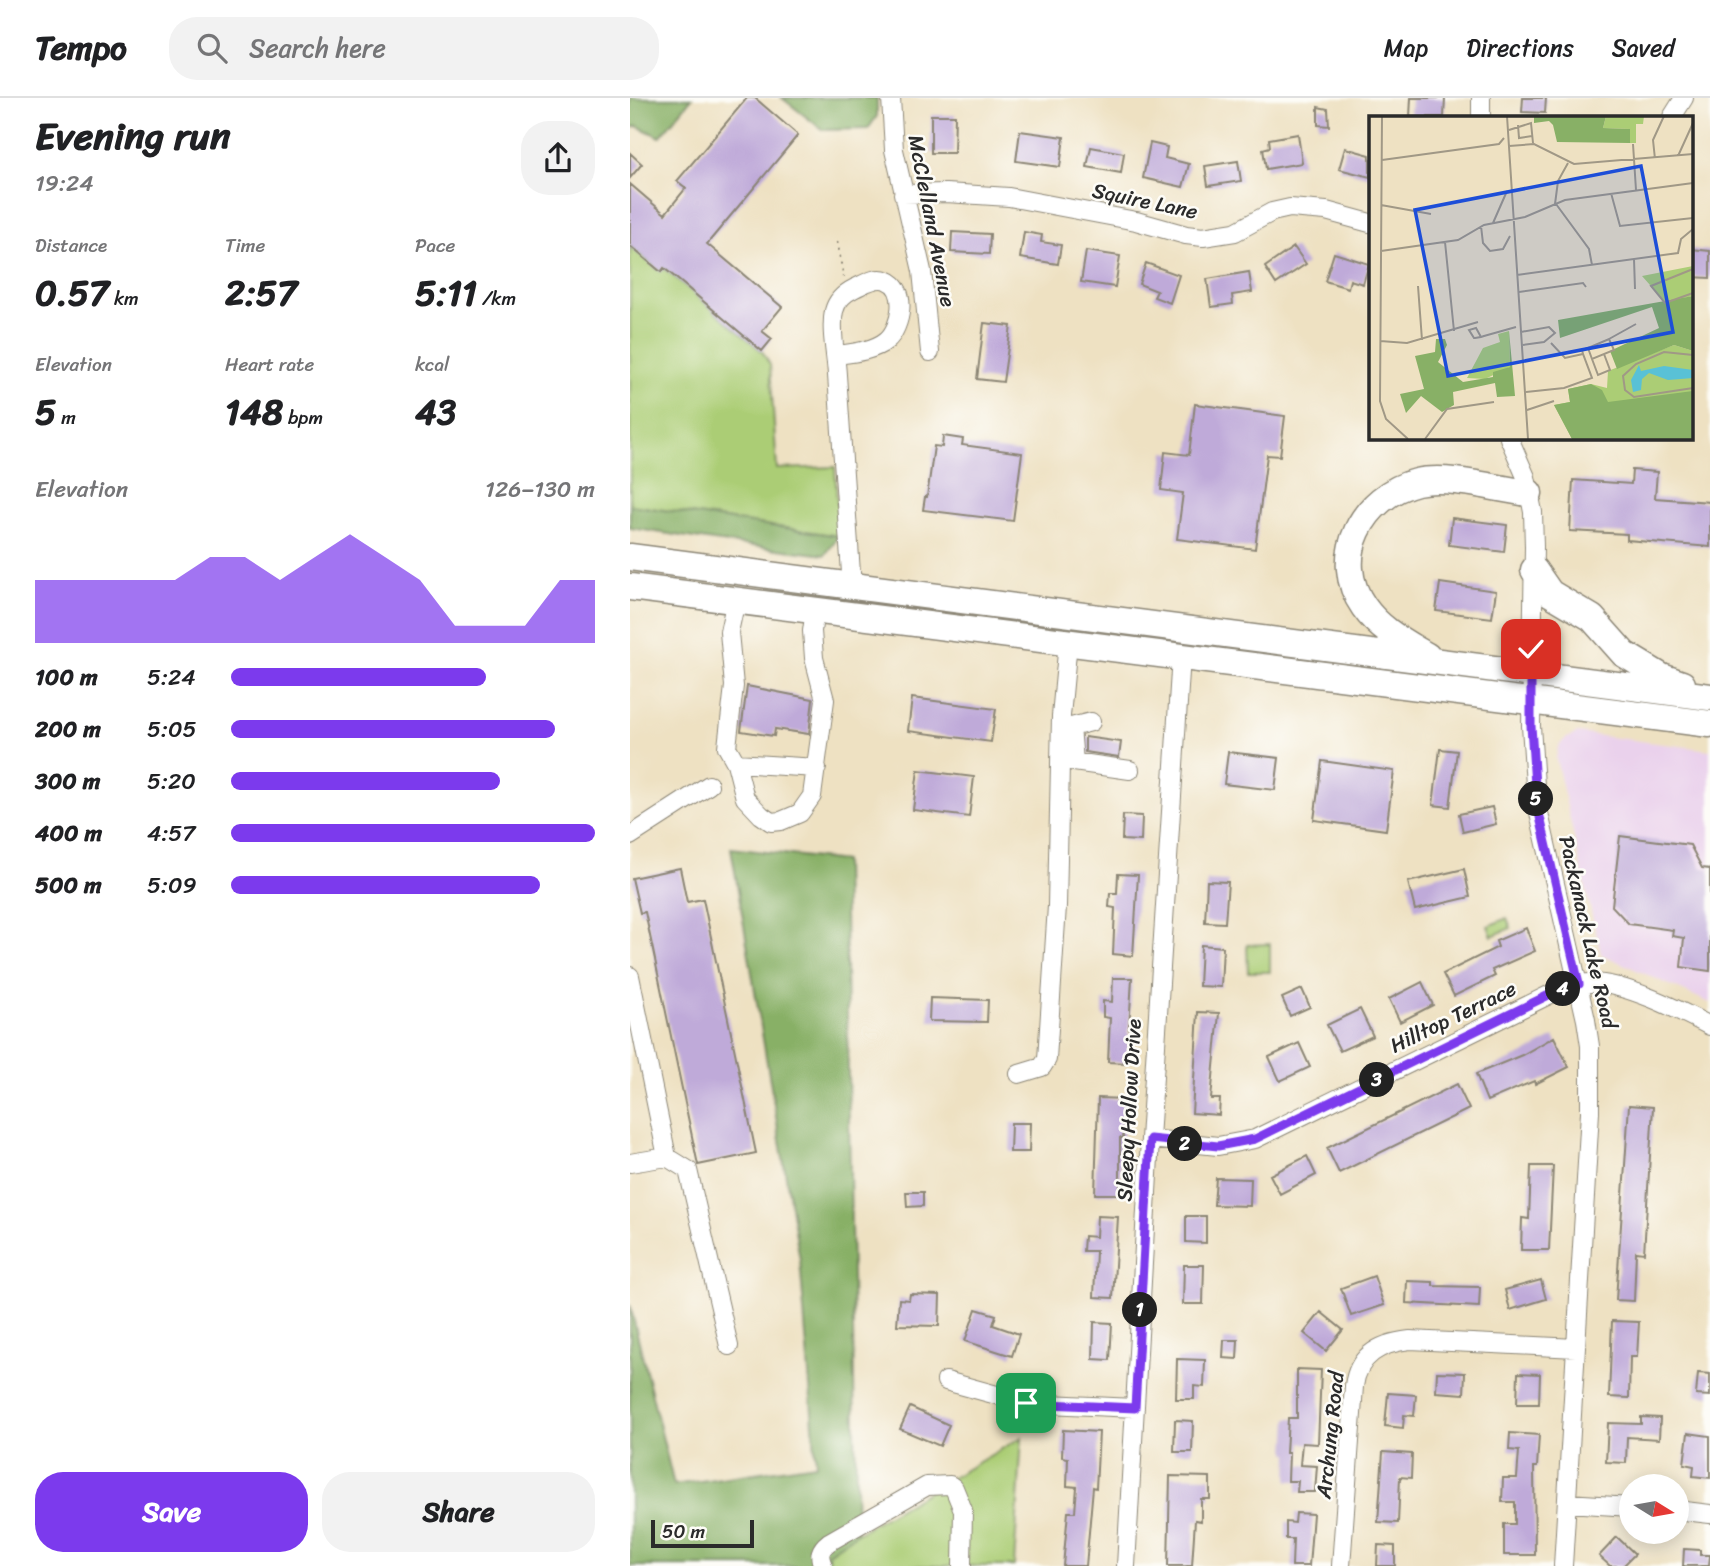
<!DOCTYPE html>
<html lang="en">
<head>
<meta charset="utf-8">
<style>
	:root { --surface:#fff; --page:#f2f2f2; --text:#202124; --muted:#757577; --line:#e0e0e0; --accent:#7c3aed }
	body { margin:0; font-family:Sriracha,sans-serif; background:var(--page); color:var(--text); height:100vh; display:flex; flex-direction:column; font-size:26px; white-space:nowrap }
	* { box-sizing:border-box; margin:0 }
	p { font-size:23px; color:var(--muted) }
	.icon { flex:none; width:38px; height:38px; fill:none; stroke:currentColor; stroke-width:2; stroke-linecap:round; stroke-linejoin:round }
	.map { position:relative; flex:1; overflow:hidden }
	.details { display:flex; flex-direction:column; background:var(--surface); width:630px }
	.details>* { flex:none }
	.needle { width:46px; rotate:101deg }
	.tools { position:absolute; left:989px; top:1376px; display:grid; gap:14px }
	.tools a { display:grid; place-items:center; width:70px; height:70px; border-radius:50%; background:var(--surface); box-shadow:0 4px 18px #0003; font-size:35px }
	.scale { position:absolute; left:21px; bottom:18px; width:103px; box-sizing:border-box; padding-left:7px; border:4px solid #2b2b2b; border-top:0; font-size:19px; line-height:24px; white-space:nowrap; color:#2b2b2b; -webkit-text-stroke:5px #fdfcf7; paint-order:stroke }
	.pin { position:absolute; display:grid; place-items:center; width:60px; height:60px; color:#fff; margin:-30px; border-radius:14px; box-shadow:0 4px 10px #0006 }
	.km { position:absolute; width:35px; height:35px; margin:-18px; border-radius:50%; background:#222; color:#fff; font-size:19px; line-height:35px; text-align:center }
	.round { display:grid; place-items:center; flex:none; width:74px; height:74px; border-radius:28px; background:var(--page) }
	.overview { display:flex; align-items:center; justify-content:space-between; height:119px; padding:0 35px }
	h1 { font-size:38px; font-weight:800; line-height:52px }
	.figures { display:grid; grid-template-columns:repeat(3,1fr); gap:10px; height:119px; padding:7px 35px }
	.figures div { display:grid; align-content:center }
	.figures b { font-size:35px; font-weight:800 }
	.figures small { font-size:19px; font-weight:400 }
	.figures p { font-size:19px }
	.chart { height:196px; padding:14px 35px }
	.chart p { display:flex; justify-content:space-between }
	.chart svg { width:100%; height:126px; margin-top:7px; fill:var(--accent); opacity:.7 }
	.cta { display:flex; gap:14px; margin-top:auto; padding:14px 35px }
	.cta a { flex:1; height:80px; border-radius:28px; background:var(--accent); color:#fff; font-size:28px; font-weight:800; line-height:80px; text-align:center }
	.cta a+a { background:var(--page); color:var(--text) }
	ul { padding:0 35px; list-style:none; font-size:23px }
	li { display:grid; grid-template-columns:112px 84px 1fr; align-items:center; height:52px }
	li i { height:18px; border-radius:9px; background:var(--accent) }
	header { display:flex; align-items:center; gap:42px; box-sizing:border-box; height:98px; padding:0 35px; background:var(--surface); border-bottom:2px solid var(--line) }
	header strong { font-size:33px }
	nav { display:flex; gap:38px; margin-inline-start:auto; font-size:24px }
	.search { width:490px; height:63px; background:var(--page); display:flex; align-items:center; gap:18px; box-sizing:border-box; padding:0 24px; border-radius:28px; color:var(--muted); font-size:26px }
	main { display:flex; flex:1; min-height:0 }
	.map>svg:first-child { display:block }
	.built { fill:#ead1ec }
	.green { fill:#abcd75; stroke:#6b7c50; stroke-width:2 }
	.forest { fill:#88b066; stroke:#5a6e48; stroke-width:2 }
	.building { fill:#bfaad9 }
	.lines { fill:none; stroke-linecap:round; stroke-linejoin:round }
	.minor-casing { stroke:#8c8676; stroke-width:20 }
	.highway-casing { stroke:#8c8676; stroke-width:29 }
	.path { stroke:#8c8676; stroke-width:2.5; stroke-dasharray:2 5; stroke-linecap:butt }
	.minor { stroke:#fff; stroke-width:18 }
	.highway { stroke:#fff; stroke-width:26 }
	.route-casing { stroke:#fff; stroke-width:14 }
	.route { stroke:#7c3aed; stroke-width:9 }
	.labels { text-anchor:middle; stroke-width:5; stroke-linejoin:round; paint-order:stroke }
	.street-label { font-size:21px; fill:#2b2b2b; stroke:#fdfcf7 }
	.inset-road { fill:none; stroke:#a09886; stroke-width:2 }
	.view { fill:#1d4ed8; fill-opacity:0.15; stroke:#1d4ed8; stroke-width:3.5 }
	.inset-edge { fill:none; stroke:#2b2b2b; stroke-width:3.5 }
</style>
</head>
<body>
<header>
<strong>Tempo</strong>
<div class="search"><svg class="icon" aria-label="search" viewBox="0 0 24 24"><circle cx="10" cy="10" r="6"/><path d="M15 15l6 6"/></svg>Search here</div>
<nav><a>Map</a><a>Directions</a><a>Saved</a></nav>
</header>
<main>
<section class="details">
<div class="overview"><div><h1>Evening run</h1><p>19:24</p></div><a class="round"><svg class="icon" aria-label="share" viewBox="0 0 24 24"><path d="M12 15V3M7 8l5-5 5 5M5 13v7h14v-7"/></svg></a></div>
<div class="figures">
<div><p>Distance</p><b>0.57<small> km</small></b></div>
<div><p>Time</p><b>2:57</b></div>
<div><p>Pace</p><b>5:11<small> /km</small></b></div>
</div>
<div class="figures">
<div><p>Elevation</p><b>5<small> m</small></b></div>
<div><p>Heart rate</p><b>148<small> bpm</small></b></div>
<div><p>kcal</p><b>43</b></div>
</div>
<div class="chart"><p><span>Elevation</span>126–130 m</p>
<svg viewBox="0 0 160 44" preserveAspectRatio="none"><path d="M0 44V22L10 22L20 22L30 22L40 22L50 14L60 14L70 22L80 14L90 6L100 14L110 22L120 38L130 38L140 38L150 22L160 22V44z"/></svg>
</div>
<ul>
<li><b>100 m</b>5:24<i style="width:70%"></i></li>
<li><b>200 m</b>5:05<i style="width:89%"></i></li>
<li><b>300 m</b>5:20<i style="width:74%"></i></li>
<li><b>400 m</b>4:57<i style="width:100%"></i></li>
<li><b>500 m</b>5:09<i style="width:85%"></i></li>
</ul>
<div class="cta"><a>Save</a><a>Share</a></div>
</section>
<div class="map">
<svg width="1080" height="1468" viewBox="0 0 1080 1468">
	<rect width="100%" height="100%" fill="#fdfcf7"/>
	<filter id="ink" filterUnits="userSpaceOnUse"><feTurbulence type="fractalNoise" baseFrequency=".0143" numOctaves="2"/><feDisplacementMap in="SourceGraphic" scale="14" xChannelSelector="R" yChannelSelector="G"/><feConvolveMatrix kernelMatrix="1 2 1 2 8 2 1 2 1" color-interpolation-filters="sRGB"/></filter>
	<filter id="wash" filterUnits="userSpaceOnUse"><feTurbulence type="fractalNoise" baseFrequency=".00686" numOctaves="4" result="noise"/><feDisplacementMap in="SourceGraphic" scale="28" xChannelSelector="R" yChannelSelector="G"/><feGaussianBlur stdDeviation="1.57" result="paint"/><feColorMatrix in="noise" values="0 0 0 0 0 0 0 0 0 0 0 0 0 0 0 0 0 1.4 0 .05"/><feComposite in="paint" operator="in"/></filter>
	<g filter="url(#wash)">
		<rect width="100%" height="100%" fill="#eee1c2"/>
		<path class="built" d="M948 635 1080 652V905L971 856 926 661 928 649 935 641Z"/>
		<path class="green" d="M0 148 30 173 34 170 132 253 140 267 147 371 205 369 209 438 0 407Z
			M877 820 881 830 862 838 858 828Z
			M640 846V874H618L617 847Z
			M392 1339 384 1468H199L197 1455 227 1435Z"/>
		<path class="forest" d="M0 0H62L30 39 7 28 0 30Z
			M152 0H247V18L238 31 193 32Z
			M0 407 209 438 195 457 83 443 0 430Z
			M101 750 214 763 227 1435 198 1455 199 1468H0V1207L44 1387 186 1366 170 1162Z"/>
		<g id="blocks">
			<path class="building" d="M117 0H125L168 37 77 146 152 209 132 233 142 241 132 253 34 170 31 174 0 148V86L35 116 56 90 47 83Z
				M781 0H815L814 19H780Z
				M893 0H916L915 15 892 14Z
				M688 9 698 11 699 28 688 27Z
				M301 17H325L324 55H301Z
				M390 33 434 39 430 69 386 63Z
				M668 36 672 65 636 71 633 51 640 49 639 41Z
				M520 45 537 49 535 60 559 66 553 89 513 80Z
				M461 49 494 55 491 75 457 69Z
				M715 50 740 57V79L709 71Z
				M0 55 12 66 0 80Z
				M608 63 611 83 578 88 575 68Z
				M322 134 360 136 359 156 321 154Z
				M394 134 412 137 411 144 431 147 428 166 390 160Z
				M664 149 676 166 646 186 635 169Z
				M1061 151 1080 153V180L1061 179Z
				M456 153 490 158 485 189 451 184Z
				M704 155 739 166 733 186 720 182 718 190 695 183Z
				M516 165 549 177 540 205 524 199 527 193 509 186Z
				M619 174 622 194 602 197 603 206 581 209 577 181Z
				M354 225 381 228 373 284 347 281Z
				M565 306 655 318 650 358 637 357 625 451 547 441 553 395 531 392 535 354 559 357Z
				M313 338 333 341 332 347 392 355 383 423 293 412 295 399H297L304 348 312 349Z
				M1002 372 1027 374 1025 400 1080 404V449L997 442V436L940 433 943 382 1001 386Z
				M822 420 877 427 874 454 819 447Z
				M810 485 866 493 862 520 806 513Z
				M117 588 183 601 179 636 145 631 144 638 111 633Z
				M282 600 366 611 361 644 278 633Z
				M455 639 491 644 489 659 455 654Z
				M810 651 827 653 820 709 803 707Z
				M598 654 649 660 645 692 594 686Z
				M692 663 764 673 756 732 684 722Z
				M288 672 344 679 339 719 283 712Z
				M862 709 866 726 833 734 829 716Z
				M493 717 512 718 511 743 492 742Z
				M990 738 1060 747 1072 770 1080 771V873L1051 869 1054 840 1042 838 1043 832 999 826 982 808Z
				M50 770 57 804 73 801 126 1055 68 1067 15 814 10 815 2 780Z
				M834 771 840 799 785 812 778 784Z
				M488 776 508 777 503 858 483 856 485 810 479 809 480 795H487Z
				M577 783 598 784 595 825 575 824Z
				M896 830 905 853 862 872 865 878 824 898 813 876 868 849 866 843Z
				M571 847 593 849 591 889 569 888Z
				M483 880H502L497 965 478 964 480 920 473 919V903L482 904Z
				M792 884 803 907 770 924 759 901Z
				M672 891 680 909 660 918 652 900Z
				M300 900 358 902 357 924 299 923Z
				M730 911 743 938 710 953 697 927Z
				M568 914 589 915 581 1001H590L589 1017 562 1015Z
				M924 939 939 969 905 986 904 983 857 1003 846 976 892 957Z
				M669 945 680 969 650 983 639 959Z
				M827 986 839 1011 709 1075 697 1050Z
				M468 1000 495 1001 493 1040H490V1096H465Z
				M999 1007 1023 1009 1014 1155 1006 1154 1004 1203 986 1202Z
				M381 1025H400L399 1054H380Z
				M677 1058 686 1077 650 1096 640 1077Z
				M901 1068H923L919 1152H891L892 1120 899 1121Z
				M586 1080 621 1081 620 1108 584 1107Z
				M276 1094H293V1108L277 1109Z
				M467 1118 488 1119 483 1200 464 1199 466 1153H453L454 1138 466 1139Z
				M556 1118H576V1145L556 1144Z
				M554 1167H574L573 1206H553Z
				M744 1178 754 1207 721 1218 711 1190Z
				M911 1182 916 1201 880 1212 875 1192Z
				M777 1183 803 1184V1188L850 1189 849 1209 776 1205Z
				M280 1196 310 1197 309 1228 267 1227 269 1201 279 1202Z
				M346 1211 366 1217 363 1227 389 1236 382 1258 335 1243Z
				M691 1214 713 1232 696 1253 674 1235Z
				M982 1223 1009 1224 1007 1259H1000L999 1300 979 1299Z
				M464 1224 482 1225 480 1262 463 1261Z
				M594 1242H608L607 1261 593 1260Z
				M547 1261 575 1262 574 1289 564 1288V1301H546Z
				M667 1271 691 1272 688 1346 672 1345 670 1367 687 1368 685 1394H667L668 1383H658L659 1355H656L658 1320H667Z
				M807 1274 835 1275 834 1296 806 1294Z
				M888 1275 910 1276 909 1306H887Z
				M1068 1275 1080 1276V1298L1066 1297Z
				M758 1295 786 1297 784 1318 774 1317 773 1330 755 1328Z
				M280 1309 319 1327 310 1348 270 1331Z
				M1011 1319 1030 1320 1029 1341 997 1339 996 1365 976 1364 978 1325 1011 1326Z
				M545 1322 563 1323 562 1354H544Z
				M433 1332 469 1334 466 1390 463 1389 456 1468H433L438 1414H445L447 1389 437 1388 438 1360 432 1359Z
				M880 1335 909 1337 907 1369H904L905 1457H874V1426H885V1404H872L873 1380H887L889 1353 879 1352Z
				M1058 1335 1080 1338V1380L1063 1378 1064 1368 1054 1366Z
				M753 1354 782 1356 781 1380 770 1379 768 1425 748 1424Z
				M540 1378 580 1379V1401H571V1423L565 1422 562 1468H538Z
				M666 1415 683 1416 679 1468H662L663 1441H656V1424L665 1425Z
				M987 1439 1005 1456 993 1468H980L969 1458Z
				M748 1447 765 1448V1468H747Z
				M1054 1451 1070 1452V1457H1080L1079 1468H1053Z"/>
		</g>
	</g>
	<g filter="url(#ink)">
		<use href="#blocks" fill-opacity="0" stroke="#8c8676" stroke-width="2"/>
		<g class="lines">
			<defs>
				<path id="minor" d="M261 0 264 52 292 173 300 254
					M851 19V0
					M1042 19 1054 0
					M273 96 316 95 379 99 506 123 556 137 573 139 605 134 642 114 660 110 696 113 740 125
					M206 257C222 255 244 253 257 242 271 230 279 190 256 182 246 178 234 186 225 190 215 195 207 201 204 213 200 232 206 257 207 277L222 489
					M879 340 896 379 903 414 904 449 901 628 906 702 956 922 960 948V1014L933 1468
					M106 502 99 534 104 588 97 649 106 665 115 700 131 717 141 724 151 723 170 715 182 698 195 602 184 560 182 533 185 512
					M461 624 441 629 444 664 500 672
					M106 665 187 670
					M0 738 79 687
					M0 878 37 1059 0 1065
					M389 976 412 969 417 961 427 808 431 618 438 544
					M520 1041 588 1048 625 1041 929 892C940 889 950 885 961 885 996 885 1049 912 1080 928
					M37 1059 58 1072 99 1248
					M316 1283 396 1305 505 1310
					M937 1405 1001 1409
					M1046 1412 1080 1416
					M193 1468C188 1457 190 1451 199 1444L297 1388 320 1387 324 1390 333 1412 332 1468
					M496 1468 520 1041 551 558
					M711 1468 724 1288C728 1257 751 1245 780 1242L946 1250"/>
				<path id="highway" d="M0 459 1080 599
					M904 472 920 495 962 520 994 556 1032 579 1052 586
					M0 489 1080 626
					M797 558C774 544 750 532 734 509 699 460 733 397 787 384 819 377 867 391 899 395"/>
			</defs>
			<use href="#minor" class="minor-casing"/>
			<use href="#highway" class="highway-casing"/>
			<path class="path" d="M207 144 214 179"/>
			<use href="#minor" class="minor"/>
			<use href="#highway" class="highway"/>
		</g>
	</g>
	<g class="lines" filter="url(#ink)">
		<defs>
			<path id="route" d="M396 1305 505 1310 520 1041 588 1048 625 1041 929 892 949 886 906 702 901 628V551"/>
		</defs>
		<use href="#route" class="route-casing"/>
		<use href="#route" class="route"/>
	</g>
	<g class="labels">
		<g class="street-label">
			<text transform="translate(515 103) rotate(12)" y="7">Squire Lane</text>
			<text transform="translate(302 123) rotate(79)" y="7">McClelland Avenue</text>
			<text transform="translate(958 834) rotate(77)" y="7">Packanack Lake Road</text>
			<text transform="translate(823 919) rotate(-26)" y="7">Hilltop Terrace</text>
			<text transform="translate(499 1012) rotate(-87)" y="7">Sleepy Hollow Drive</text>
			<text transform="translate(700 1337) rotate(-84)" y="7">Archung Road</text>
		</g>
	</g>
	<g transform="translate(739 18)">
		<rect width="324" height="324" fill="#eee1c2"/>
		<path d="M237 0H275L274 8H267V27H261V13L234 12ZM324 150V180L296 186 273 160ZM140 215 141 251 116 263 98 262 114 232 131 226 129 218ZM305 229 324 235V323H203L185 289 201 286 199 273 222 268 238 272 239 255Z" fill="#abcd75"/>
		<path d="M165 0H237L234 12 261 13V27L188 26 184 9 180 5 165 7ZM324 180V235L305 229 248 253 241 235 290 212 283 191 191 222 189 204ZM140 215 146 280 128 281 126 267 84 276 85 289 73 296 52 280 37 297 31 278 55 273 46 240 66 236 67 223H76L78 229 69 246 94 266 124 261V256L141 251ZM222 268 233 274 239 286 324 275V323H203L185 289 201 286 199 273Z" fill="#88b066"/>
		<path d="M270 249 272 255 295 250 324 254V262L299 264 280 257 273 263 272 274 264 276 262 264Z" fill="#59c1d6"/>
		<path class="inset-road" d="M13 0 11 285 17 303 39 323M138 0 159 323M149 9 150 22 163 20M140 14 162 7 164 27M264 28 267 74M140 30 165 28 205 48 324 38M309 40 324 7M286 43 284 24 295 0M13 44 130 28 135 22M242 77 251 110 324 102M186 88 189 65 199 47M187 88 220 133 223 149M12 89 62 98M124 107 138 75M112 110 114 127 121 135 134 133 141 120M76 126 85 215M12 135 89 124 115 109 156 101 196 84 324 67M265 143 266 173M324 153 282 170 296 187 324 177M148 159 309 137 312 123 324 113M49 170 53 224M150 176 214 167 217 171M152 216 180 211 186 217 175 226 154 229M112 221 107 212 100 214 105 222H106L112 221 115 220 147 211M240 223 267 208M11 225 38 227 109 206M214 238 213 234 219 232 240 223 245 234 223 243 219 232M324 239 295 236 267 248 254 260 256 274 265 281 324 272M223 243 229 259 241 254 235 238M157 276 195 272 223 262 214 238 196 242 182 227M158 294 185 285M56 323 78 293 125 286"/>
		<path class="view" d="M272 50 304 216 79 260 46 94Z"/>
		<rect width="324" height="324" class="inset-edge"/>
	</g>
</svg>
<div class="tools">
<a><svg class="needle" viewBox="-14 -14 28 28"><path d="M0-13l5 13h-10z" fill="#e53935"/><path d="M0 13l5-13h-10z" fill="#757577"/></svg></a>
</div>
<div class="scale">50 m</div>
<div class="pin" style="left:396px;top:1305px;background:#1e9e55"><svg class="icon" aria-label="arrive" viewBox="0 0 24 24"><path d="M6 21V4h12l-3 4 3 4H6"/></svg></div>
<div class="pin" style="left:901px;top:551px;background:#d93025"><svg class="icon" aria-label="check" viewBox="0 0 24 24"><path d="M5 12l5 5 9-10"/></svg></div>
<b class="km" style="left:510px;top:1212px">1</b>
<b class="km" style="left:555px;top:1046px">2</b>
<b class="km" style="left:747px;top:982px">3</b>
<b class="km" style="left:933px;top:891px">4</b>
<b class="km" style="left:906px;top:701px">5</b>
</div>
</main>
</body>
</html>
